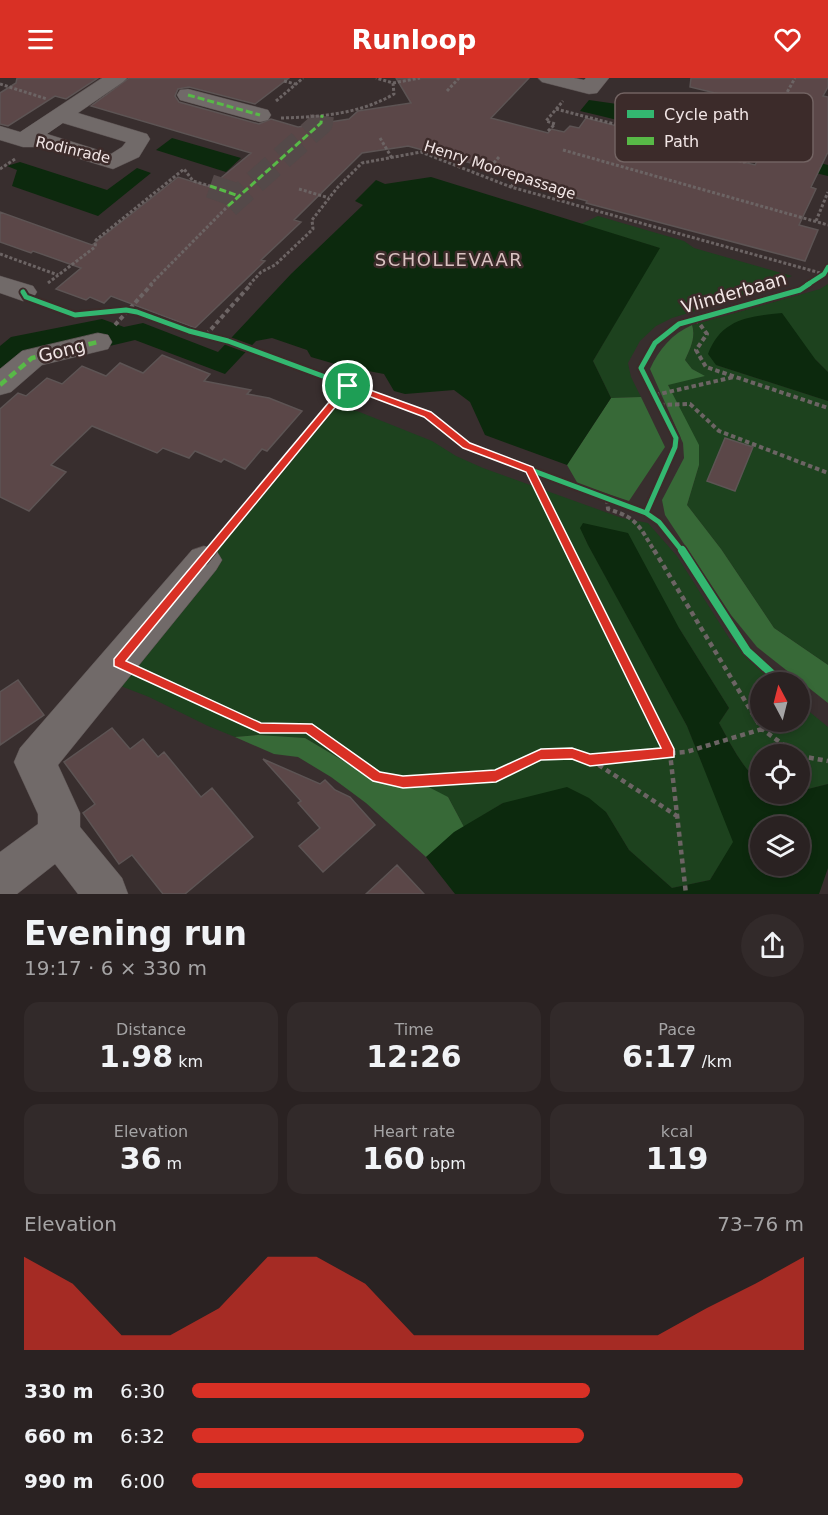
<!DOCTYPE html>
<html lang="en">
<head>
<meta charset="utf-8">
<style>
	:root { --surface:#2a2222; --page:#322a2a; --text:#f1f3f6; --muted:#a5a4a5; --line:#463f40; --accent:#d93025 }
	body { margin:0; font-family:"DejaVu Sans",sans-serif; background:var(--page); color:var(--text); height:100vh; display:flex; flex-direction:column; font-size:22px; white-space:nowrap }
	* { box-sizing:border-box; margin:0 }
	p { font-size:20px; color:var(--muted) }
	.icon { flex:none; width:33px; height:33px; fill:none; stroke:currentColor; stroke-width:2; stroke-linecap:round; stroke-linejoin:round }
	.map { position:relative; height:816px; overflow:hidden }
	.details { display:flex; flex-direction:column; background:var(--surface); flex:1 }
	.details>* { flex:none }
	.needle { width:39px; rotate:353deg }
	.tools { position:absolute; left:750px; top:594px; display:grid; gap:12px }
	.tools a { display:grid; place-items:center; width:60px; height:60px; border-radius:50%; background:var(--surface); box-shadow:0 3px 9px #0003,0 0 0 2px var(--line); font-size:30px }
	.pin { position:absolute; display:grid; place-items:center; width:51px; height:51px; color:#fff; margin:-26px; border:3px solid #fff; border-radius:50%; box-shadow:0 2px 6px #0007 }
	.round { display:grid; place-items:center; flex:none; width:63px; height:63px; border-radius:32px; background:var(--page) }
	.headline { display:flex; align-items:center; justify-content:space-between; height:102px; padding:0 24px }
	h1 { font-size:33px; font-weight:700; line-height:45px }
	.metrics { display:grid; grid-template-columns:repeat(3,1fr); gap:9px; height:102px; padding:6px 24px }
	.metrics div { display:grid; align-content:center; border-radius:15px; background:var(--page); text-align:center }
	.metrics b { font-size:30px; font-weight:700 }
	.metrics small { font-size:16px; font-weight:400 }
	.metrics p { font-size:16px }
	.chart { height:168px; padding:12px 24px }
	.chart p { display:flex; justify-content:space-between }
	.chart svg { width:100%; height:108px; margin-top:6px; fill:var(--accent); opacity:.7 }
	ul { padding:0 24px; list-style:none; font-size:20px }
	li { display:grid; grid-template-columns:96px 72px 1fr; align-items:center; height:45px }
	li i { height:15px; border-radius:8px; background:var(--accent) }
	header { display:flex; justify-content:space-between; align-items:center; height:78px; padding:0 24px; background:var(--accent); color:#fff; font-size:27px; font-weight:700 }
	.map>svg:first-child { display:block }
	.green { fill:#1d421e }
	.forest { fill:#376937 }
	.water { fill:#0c290d; fill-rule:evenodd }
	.building { fill:#5b4748; stroke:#5d5454; stroke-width:1.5 }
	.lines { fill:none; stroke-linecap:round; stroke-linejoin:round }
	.minor-tunnel { stroke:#544949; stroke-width:24; stroke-dasharray:24 12; stroke-linecap:butt }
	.minor-casing { stroke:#564d4d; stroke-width:1 }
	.path-far2 { stroke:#6c6464; stroke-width:3; stroke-dasharray:3 2; stroke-linecap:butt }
	.path-far1 { stroke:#6c6464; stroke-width:4; stroke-dasharray:4.5 3; stroke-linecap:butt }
	.path { stroke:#6c6464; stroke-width:4.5; stroke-dasharray:5 4; stroke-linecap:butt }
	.minor { fill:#716a69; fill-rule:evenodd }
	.quiet-far1 { stroke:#58b947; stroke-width:3; stroke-dasharray:7 3; stroke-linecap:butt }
	.quiet { stroke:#58b947; stroke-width:4.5; stroke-dasharray:8 4.5; stroke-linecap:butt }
	.cycleway-far2-casing { stroke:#3c2b2a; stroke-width:8 }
	.cycleway-far1-casing { stroke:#3c2b2a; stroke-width:9 }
	.cycleway-casing { stroke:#3c2b2a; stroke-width:11 }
	.cycleway-far2 { stroke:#33b770; stroke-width:4.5 }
	.cycleway-far1 { stroke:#33b770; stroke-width:5 }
	.cycleway { stroke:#33b770; stroke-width:8 }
	.route { fill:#d93025; stroke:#fff; stroke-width:1.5; fill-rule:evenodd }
	.labels { text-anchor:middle; stroke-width:5; stroke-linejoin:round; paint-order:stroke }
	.far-street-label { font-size:15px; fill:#f1e5e5; stroke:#3c2b2a }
	.far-quarter-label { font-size:18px; letter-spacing:1.5px; fill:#d9c2c1; stroke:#3c2b2a }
	.street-label { font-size:18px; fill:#f1e5e5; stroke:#3c2b2a }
	.key { fill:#3c2b2a; stroke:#726362; stroke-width:1.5 }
	.key-label { font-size:16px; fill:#f1e5e5 }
</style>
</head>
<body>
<header><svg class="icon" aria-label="menu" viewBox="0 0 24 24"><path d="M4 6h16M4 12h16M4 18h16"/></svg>Runloop<svg class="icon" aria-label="heart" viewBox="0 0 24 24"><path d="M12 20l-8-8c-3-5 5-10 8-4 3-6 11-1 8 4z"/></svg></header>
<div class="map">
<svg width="828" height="816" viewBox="0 0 828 816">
	<rect width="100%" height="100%" fill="#382e2e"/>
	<path class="green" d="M598 138 684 163 694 170 792 198 719 226 672 240 656 248 640 263 628 285 631 299 641 319 611 320 593 283 659 170 581 146Z
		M828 206V294L815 281 716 287 828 323V587L774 550 721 471 687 427 699 387 668 306 704 298 692 291 685 282C690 271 696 259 692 247L820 211Z
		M332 331 357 333 432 363 456 378 483 390 622 440 648 445 677 478 731 563 774 604H760V644H800V626L828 649V706L800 713V676H760V704C741 689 731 666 719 645L729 630 679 550 584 459 687 648 734 764 710 802 672 810 629 772 606 734 503 725 464 749 448 719 362 694 305 660 258 657 235 659 208 648 149 619 113 605 238 444Z"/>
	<path class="forest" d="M692 247C696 259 690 271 685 282L692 291 705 298 668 307 699 367V387L687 427 721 471 774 550 828 587V625L757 569 731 537 665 437 662 422 684 380 683 365 650 291C659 271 672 256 692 247Z
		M641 319 665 369 629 423 578 406 567 387 611 320Z
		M258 657 305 660 362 694 383 699 417 703 448 719 464 749 426 779 366 725 331 699 298 679 274 676 235 659Z"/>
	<path class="water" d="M631 17 753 46 742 66 828 87V98C744 79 663 52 580 33L589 22 617 26Z
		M172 60 241 80 226 94 156 72Z
		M20 84 107 112 137 90 151 95 98 138 12 108 17 92 7 88Z
		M431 99 660 170 593 283 611 320 567 387 485 357 470 324 454 312 405 316 394 313 384 296 342 288 311 279 307 272 272 260 256 263 225 296 135 262 0 294V268L11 259 102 241 124 249 143 245 218 274 291 196 363 127 355 123 376 102 385 106Z
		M782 235 815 281 828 294V323L716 287 708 276C721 241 749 238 782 235Z
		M583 445 628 455 679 550 729 630 719 645C731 666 741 689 760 704V716H800V713L828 706V790L819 816H455L426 779 454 754 503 725 567 709 589 720 606 734 629 772 672 810 710 802 733 764 687 648 588 467 580 450ZM760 748H800V788H760Z"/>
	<path class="building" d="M17 0H98L66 21 55 18 8 48 0 46V15L16 5Z
		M129 0H289L255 26 189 9 178 11 175 18 179 24 259 46 271 41 298 49 349 41 358 33 411 25 396 0H529L491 40 548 55 551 51 564 54 570 48 579 50 586 40 656 58 653 62 755 87 782 39 761 26 690 9 691 0H828V9L823 18 828 19V74L811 109 816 111 799 147 818 152 805 183 586 125 587 123 523 105 526 101 493 91 408 68 402 69 362 75 294 142 301 144 261 182 265 183 195 250 111 218 104 225 90 219 86 222 56 211 81 190 33 173 31 175 0 164V134L92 167 178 99 210 109 251 75 91 28Z
		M162 277 210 296 204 303 251 312 247 316 269 320 302 333 267 373 262 371 245 391 224 381 221 384 195 373 189 380 163 370 157 375 92 348 51 387 66 394 29 433 0 419V331L18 315 26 318 47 300 62 306 82 288 106 298 120 285 143 295Z
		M725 360 753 369 735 413 707 403Z
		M18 602 44 637 0 667V614Z
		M112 650 130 671 143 661 158 679 164 674 201 719 212 710 253 759 185 816H163L132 777 119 786 83 735 95 726 64 684Z
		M263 681 320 706 325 702 335 712 350 719 375 747 323 794 299 768 320 750 298 725 301 723Z
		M397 787 424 816H366Z"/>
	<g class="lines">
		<path class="minor-tunnel" d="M210 108 239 118
			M228 128 321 45 322 37"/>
		<defs>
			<path id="minor" d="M102 0H127L123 4 78 35 147 56 150 61 139 79 113 91 41 69H23L0 62V48L20 54ZM63 45 126 64 122 69 111 76 47 56Z
				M538 0H574L584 2 586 0H609L597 15 589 16 542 4Z
				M188 11 268 32 271 37 268 42 260 44 180 22 177 17 180 12Z
				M0 198 33 208 37 214 33 220 23 223 0 215Z
				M98 255 108 257 112 264 108 271 42 287 11 314 0 317V291L22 273Z
				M204 468 216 472 222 482 216 492 58 687 80 735V749L122 800 128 816H78L55 786 17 816H0V774L38 746V736L14 684 20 670 192 472Z"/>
		</defs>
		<use href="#minor" class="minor-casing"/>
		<path class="path-far2" d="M284 3 295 6
			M393 5 420 0
			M0 6 47 21
			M447 13 459 0
			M276 23 303 0
			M556 31 665 59 674 65 744 84 749 83 795 0
			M281 40C320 39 360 36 394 16L393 5 376 0
			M548 53 555 46 546 43 563 23
			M380 60 392 80
			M563 72 828 147
			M499 79 487 93 516 101 511 109
			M0 91 15 81
			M299 111 329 120
			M816 143 828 114
			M0 176 58 197
			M48 205 95 169 96 162 184 91 193 103 210 108
			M150 207 228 128
			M249 207 261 194 275 187 313 151 312 142 337 110 362 85 421 74 511 109 824 196"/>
		<path class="path-far1" d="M696 241 707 256 696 272 706 289 828 330
			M115 247 152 206
			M206 257 251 206
			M655 317 734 299
			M660 327 690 326 719 353 828 395
			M529 392 570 474
			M607 421 608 431C638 440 639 448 655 474"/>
		<path class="path" d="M569 472 670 675 686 816
			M654 472 762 651 796 676
			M147 597 260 650H308L378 699 403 704 496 698 541 676H572L590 682 686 674 762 651
			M800 678 828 683
			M591 682 677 738"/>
		<use href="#minor" class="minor"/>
		<path class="quiet-far1" d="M188 17 260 37
			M210 108 239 118
			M228 128 321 45 322 37"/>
		<path class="quiet" d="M0 307 32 280 98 264"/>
		<defs>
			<path id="cycleway-far2" d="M807 207 824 196 828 189"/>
			<path id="cycleway-far1" d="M23 214 26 219 75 237 126 232 137 234 189 253 228 263 428 337 467 368 646 435 659 444 683 474
				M646 435 675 369 676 360 641 290 655 265 679 246 800 212 809 206
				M211 474 348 308"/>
			<path id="cycleway" d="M682 472 747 573 781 604
				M204 482 212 472"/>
		</defs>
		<use href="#cycleway-far2" class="cycleway-far2-casing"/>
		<use href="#cycleway-far1" class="cycleway-far1-casing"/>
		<use href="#cycleway" class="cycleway-casing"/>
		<use href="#cycleway-far2" class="cycleway-far2"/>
		<use href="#cycleway-far1" class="cycleway-far1"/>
		<use href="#cycleway" class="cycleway"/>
	</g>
	<path class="route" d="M348 304 431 334 470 365 533 389 674 671V679L590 688 572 681 541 682 496 704 403 710 373 703 306 655H260L114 588V581L345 305ZM350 311 424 339 463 370 526 394 661 670 590 676 572 670 541 671 495 692 403 698 380 694 312 646 261 645 126 583Z"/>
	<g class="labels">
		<g class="far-street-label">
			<text transform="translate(73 72) rotate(13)" y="5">Rodinrade</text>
			<text transform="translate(500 92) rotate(18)" y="5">Henry Moorepassage</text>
		</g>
		<g class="far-quarter-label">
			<text x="449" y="188">SCHOLLEVAAR</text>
		</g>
		<g class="street-label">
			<text transform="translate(734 215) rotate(-16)" y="6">Vlinderbaan</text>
			<text transform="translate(62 273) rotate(-14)" y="6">Gong</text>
		</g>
	</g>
	<rect x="615" y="15" width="198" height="69" rx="9" class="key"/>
	<rect x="627" y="32" width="27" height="8" fill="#33b770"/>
	<rect x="627" y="59" width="27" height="8" fill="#58b947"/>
	<g class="key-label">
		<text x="664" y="42">Cycle path</text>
		<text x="664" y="69">Path</text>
	</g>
</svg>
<div class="tools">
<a><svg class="needle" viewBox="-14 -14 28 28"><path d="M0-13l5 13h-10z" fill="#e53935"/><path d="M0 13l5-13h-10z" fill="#a5a4a5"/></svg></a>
<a><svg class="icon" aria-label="locate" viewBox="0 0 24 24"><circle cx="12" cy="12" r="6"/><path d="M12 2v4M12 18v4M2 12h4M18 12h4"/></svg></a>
<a><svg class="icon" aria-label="layers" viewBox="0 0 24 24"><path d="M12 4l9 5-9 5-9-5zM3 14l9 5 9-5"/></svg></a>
</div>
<div class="pin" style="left:348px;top:308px;background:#1e9e55"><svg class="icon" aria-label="arrive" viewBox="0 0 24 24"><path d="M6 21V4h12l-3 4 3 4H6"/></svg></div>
</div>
<section class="details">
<div class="headline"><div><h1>Evening run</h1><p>19:17 · 6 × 330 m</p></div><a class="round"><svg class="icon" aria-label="share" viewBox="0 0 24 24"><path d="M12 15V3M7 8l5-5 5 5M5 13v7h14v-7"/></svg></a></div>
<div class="metrics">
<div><p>Distance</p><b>1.98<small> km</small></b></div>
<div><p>Time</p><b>12:26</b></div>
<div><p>Pace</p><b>6:17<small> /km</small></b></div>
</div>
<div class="metrics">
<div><p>Elevation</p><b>36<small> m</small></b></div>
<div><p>Heart rate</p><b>160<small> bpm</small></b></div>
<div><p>kcal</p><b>119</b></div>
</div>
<div class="chart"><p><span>Elevation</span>73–76 m</p>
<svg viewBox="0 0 160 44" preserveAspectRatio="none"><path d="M0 44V6L10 17L20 38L30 38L40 27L50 6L60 6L70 17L80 38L90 38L100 38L110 38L120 38L130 38L140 27L150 17L160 6V44z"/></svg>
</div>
<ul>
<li><b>330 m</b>6:30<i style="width:65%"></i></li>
<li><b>660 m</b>6:32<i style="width:64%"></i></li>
<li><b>990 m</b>6:00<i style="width:90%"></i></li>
</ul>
</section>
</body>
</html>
